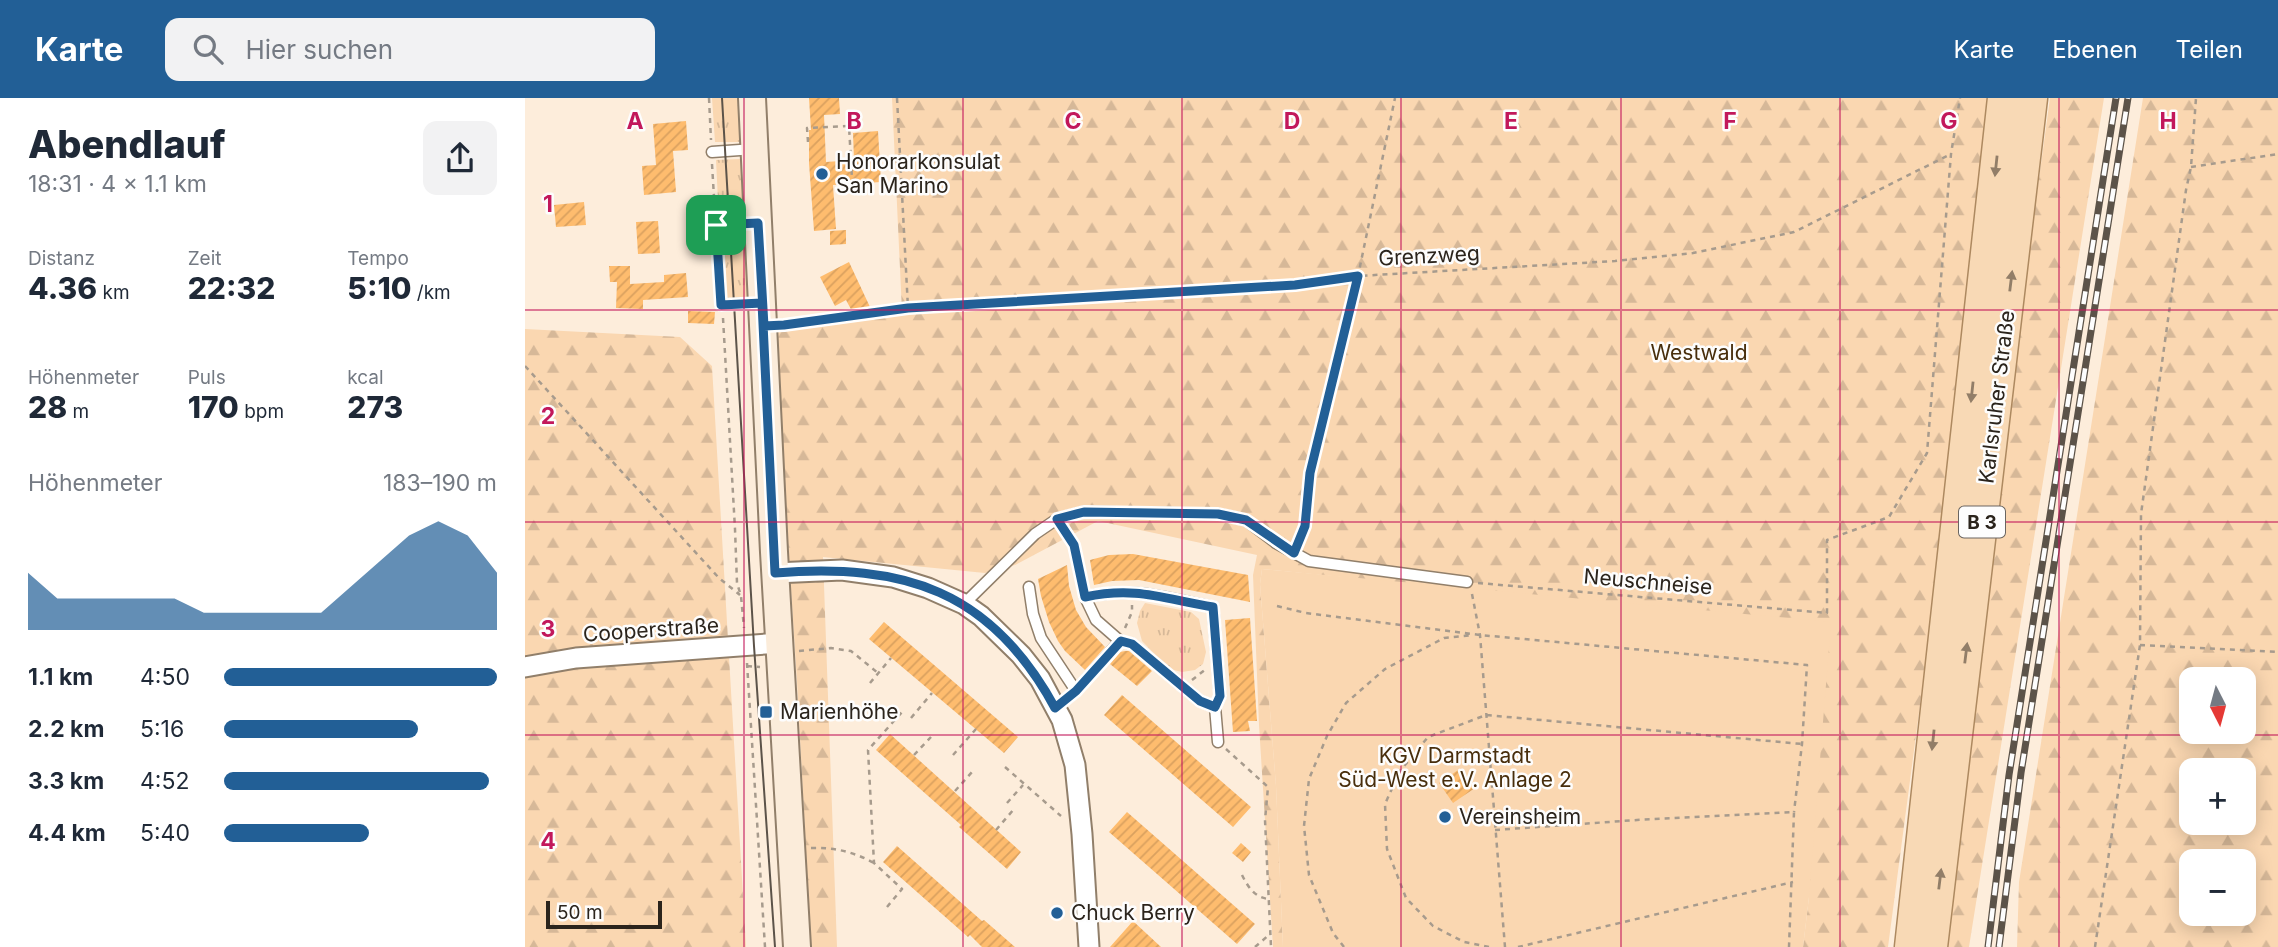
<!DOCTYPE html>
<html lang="de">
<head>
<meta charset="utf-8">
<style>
	:root { --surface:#fff; --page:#f2f2f3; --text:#1f2937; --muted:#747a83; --accent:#225f96 }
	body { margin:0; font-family:Inter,sans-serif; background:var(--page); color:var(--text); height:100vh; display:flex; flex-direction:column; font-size:26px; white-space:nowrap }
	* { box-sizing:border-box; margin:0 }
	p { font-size:23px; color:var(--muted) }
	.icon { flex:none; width:38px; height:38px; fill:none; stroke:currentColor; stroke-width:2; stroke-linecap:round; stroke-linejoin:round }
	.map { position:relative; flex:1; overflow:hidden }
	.details { display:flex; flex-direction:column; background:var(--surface); width:525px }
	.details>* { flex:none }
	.needle { width:46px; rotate:174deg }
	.buttons { position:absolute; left:1654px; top:569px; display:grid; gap:14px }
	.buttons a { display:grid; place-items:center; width:77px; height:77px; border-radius:14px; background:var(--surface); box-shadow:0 4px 18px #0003; font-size:35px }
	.scale { position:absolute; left:21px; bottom:18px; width:116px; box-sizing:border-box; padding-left:7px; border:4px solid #2b241c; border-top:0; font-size:19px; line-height:24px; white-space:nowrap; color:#2b241c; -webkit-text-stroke:5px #fdfdfd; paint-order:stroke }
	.pin { position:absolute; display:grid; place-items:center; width:60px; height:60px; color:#fff; margin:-30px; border-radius:14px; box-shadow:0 4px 10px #0006 }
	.round { display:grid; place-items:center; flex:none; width:74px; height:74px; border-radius:14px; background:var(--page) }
	.summary { display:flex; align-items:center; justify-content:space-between; height:119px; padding:0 28px }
	h1 { font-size:38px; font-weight:800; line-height:52px }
	.metrics { display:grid; grid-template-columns:repeat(3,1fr); gap:10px; height:119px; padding:7px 28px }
	.metrics div { display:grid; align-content:center }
	.metrics b { font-size:30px; font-weight:800 }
	.metrics small { font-size:19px; font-weight:400 }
	.metrics p { font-size:19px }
	.chart { height:196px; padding:14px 28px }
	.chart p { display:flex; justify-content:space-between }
	.chart svg { width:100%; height:126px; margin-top:7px; fill:var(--accent); opacity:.7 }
	ul { padding:0 28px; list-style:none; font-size:23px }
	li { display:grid; grid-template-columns:112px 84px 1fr; align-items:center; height:52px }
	li i { height:18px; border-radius:9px; background:var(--accent) }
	header { display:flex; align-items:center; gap:42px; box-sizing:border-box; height:98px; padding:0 35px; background:var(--accent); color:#fff }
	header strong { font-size:33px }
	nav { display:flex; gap:38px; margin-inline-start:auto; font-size:24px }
	.search { width:490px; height:63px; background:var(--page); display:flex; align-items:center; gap:18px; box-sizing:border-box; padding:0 24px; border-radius:14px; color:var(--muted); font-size:26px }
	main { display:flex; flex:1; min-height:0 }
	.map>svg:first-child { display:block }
	.grass { fill:url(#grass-tufts) }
	.forest { fill:url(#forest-firs); fill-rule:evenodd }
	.garden { fill:#fad7b1 }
	.building { fill:url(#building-hatch) }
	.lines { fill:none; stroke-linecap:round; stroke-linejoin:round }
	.lane-casing { stroke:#917f6a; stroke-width:13 }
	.street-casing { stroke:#917f6a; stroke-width:23 }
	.secondary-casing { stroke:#917f6a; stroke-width:30 }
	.primary-casing { stroke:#ad8960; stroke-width:33 }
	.path { stroke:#a79b8d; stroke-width:2.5; stroke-dasharray:5 5; stroke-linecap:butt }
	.lane { stroke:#fff; stroke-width:10 }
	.street { stroke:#fff; stroke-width:19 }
	.secondary { stroke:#fbecda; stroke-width:26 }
	.primary { stroke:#f8d9b5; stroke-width:30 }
	.tram { stroke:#5c5349; stroke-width:2 }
	.rail-casing { stroke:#5c5349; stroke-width:7 }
	.rail { stroke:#fdfdfd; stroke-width:4.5; stroke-dasharray:13; stroke-linecap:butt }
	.oneway { fill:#927e68 }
	.route-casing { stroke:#fff; stroke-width:14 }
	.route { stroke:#225f96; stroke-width:9 }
	.grid { fill:none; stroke:#c2185b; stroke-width:2; stroke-opacity:0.55 }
	.poi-dot { fill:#225f96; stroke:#fdfdfd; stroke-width:2.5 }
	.labels { text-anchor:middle; stroke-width:5; stroke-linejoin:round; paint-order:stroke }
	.shield { fill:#fdfdfd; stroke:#6a6560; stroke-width:2 }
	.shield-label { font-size:19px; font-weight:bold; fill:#2b241c }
	.poi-label { font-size:21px; fill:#2b241c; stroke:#fdfdfd; text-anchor:start }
	.street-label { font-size:21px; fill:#2b241c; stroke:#fdfdfd }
	.park-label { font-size:21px; fill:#482e0c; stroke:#fdfdfd }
	.grid-label { font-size:23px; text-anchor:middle; font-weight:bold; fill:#c2185b; stroke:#fdfdfd; stroke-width:5; stroke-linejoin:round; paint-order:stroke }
</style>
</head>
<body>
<header>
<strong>Karte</strong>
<div class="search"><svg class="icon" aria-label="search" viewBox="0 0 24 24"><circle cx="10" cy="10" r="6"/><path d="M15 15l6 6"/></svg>Hier suchen</div>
<nav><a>Karte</a><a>Ebenen</a><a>Teilen</a></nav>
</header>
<main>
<section class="details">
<div class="summary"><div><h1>Abendlauf</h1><p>18:31 · 4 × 1.1 km</p></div><a class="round"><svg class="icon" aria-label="share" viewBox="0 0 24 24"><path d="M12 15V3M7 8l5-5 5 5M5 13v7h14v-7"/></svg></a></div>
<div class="metrics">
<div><p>Distanz</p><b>4.36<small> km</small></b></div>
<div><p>Zeit</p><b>22:32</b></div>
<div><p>Tempo</p><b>5:10<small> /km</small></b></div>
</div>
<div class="metrics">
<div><p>Höhenmeter</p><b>28<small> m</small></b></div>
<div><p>Puls</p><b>170<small> bpm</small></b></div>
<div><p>kcal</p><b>273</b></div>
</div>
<div class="chart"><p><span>Höhenmeter</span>183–190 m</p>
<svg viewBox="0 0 160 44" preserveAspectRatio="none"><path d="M0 44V24L10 33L20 33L30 33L40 33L50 33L60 38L70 38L80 38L90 38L100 38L110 29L120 20L130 11L140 6L150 11L160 24V44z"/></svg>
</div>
<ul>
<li><b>1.1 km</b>4:50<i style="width:100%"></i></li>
<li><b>2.2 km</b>5:16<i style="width:71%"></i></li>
<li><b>3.3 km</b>4:52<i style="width:97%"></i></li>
<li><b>4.4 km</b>5:40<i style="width:53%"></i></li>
</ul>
</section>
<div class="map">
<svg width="1753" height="849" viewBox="0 0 1753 849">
	<defs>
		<pattern id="grass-tufts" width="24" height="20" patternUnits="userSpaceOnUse" patternTransform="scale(1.75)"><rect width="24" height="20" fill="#fad7b1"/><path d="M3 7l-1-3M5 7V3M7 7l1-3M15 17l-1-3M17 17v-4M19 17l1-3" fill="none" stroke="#d6b898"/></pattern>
		<pattern id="forest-firs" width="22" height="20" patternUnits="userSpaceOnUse" patternTransform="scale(1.75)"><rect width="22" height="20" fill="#fad7b1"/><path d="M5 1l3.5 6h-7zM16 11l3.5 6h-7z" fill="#d6b898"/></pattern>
		<pattern id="building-hatch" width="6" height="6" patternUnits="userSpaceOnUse" patternTransform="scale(1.75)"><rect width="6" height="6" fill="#febc6e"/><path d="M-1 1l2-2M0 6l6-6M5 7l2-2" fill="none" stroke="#daa15f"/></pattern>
	</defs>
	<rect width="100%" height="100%" fill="#fdeddb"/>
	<path class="grass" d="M187 0H213L215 44H190Z
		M216 61 219 122 194 123 191 62Z
		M216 129 219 132 223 201 202 202 198 200 195 134 198 130Z
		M620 505 666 514 674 521 681 554 678 566 670 572 657 574 644 571 617 543 612 525 615 513Z"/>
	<path class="forest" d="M367 0H1462L1418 433 1363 849H1278L1284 799 937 491 737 471 735 486 751 688 758 849H748L734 627 728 477 732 457 573 423 490 467 460 475 298 459 312 849H286L272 583 249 232 377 213Z
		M1525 0H1579L1444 849H1419L1498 198Z
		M1618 0H1753V849H1492L1494 784ZM1666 581H1718V634H1666ZM1666 672H1718V724H1666ZM1666 763H1718V816H1666Z
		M0 231 155 239 187 268 221 849H0Z"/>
	<path class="garden" d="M737 471 1306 524 1284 799 1278 849H758L751 688 735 486Z"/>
	<path class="building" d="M284 0H314L315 16 299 17 301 64 329 62 328 35 353 33 356 84 308 87 311 131 289 133 284 65V32H286Z
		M161 23 163 52 148 53 151 94 119 97 117 68 131 67 128 26Z
		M59 104 61 127 31 129 29 107Z
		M133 123 135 155 113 156 111 124Z
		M321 132V146L305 147V133Z
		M324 164 345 209 329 217 321 202 310 208 295 179Z
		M84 168H105V186L139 184V177L161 175 163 199 118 202V211L91 210 92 184H85Z
		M163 213 190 214 189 226 163 225Z
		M608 456 723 477 725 504 614 482 587 483 569 487 565 462 584 457Z
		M542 467 544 488 551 512 561 529 580 549 560 572 540 553 533 543 524 524 516 498 513 481Z
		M725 520 732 623H723L725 633 708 634 700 522Z
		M359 524 493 639 479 655 344 541Z
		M600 553H604L627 573 612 588 585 566 595 554Z
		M597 597 726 709 708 729 579 617Z
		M365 636 496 754 482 771 434 729 436 727 351 652Z
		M936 670 950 690 928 705 914 685Z
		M602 714 730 826 712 846 584 734Z
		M716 745 726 754 718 764 707 755Z
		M372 748 457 823 459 822 490 849H457L445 837 443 839 358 764Z
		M608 823 636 849H585Z"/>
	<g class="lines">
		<defs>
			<path id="lane" d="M187 54 229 51
				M191 127 232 125
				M196 207 236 205
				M504 489 508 516 516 540 551 593
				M439 506 510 436 532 421 559 414 693 416 721 422 751 445 784 463 942 484
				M595 543 607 546 675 603 690 609
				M530 610 551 593 595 543 571 522 560 499C608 488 641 500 688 509L695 598 690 609 693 644"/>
			<path id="street" d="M250 475 317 472 368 479 403 490 439 506 456 518 496 557 515 581 537 622 550 667 557 736 564 849
				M0 569 51 560 255 545"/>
			<path id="secondary" d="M227 0 249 454 272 849"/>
			<path id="primary" d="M1385 849 1478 0
				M1407 849 1507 0"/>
		</defs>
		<use href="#lane" class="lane-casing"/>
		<use href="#street" class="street-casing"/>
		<use href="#secondary" class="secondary-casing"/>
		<use href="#primary" class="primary-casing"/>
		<path class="path" d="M184 0 186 42
			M372 0 383 210
			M283 44 282 30 324 28 327 81
			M187 66 190 116
			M1666 69 1753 56
			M191 140 194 196
			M198 220 210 431 212 485 216 498 219 530
			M260 227 383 210 770 187 833 178 1090 163 1168 155 1269 134 1426 56
			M0 268 194 480 215 497
			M540 433 549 447 558 489
			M774 442 780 428 785 375 833 178 870 0
			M953 485 1302 515V442L1364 419 1402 355 1426 56 1435 0
			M947 496 955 537 980 849
			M752 508 781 515 955 537 1282 567 1277 646 1269 714
			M600 530 607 514V507
			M1615 547 1753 554
			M274 553 306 550 326 553 353 575
			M222 565 240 849
			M222 568 235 569
			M667 582 681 571
			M345 585 366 560
			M386 620 407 595
			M701 651 743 689 740 722 746 849
			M389 657 406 639
			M428 657 451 631
			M480 669 536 718
			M430 693 447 674
			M482 705 498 687
			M471 732 489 711
			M970 732 1112 722 1269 714 1264 849
			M286 750C309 749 329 754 349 765
			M717 777C723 789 730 800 744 801
			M362 809 377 791 349 765 343 652 377 614
			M730 849 745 836
			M819 849 808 835 784 777 779 728 784 681 802 638 821 605 860 571 919 540 948 537
			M964 849 939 844 908 828 881 800 862 751 860 706 875 673 903 639 961 617 1277 646
			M993 849 1268 784
			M1570 849 1615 547 1616 416 1661 92 1666 69 1671 0"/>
		<use href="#lane" class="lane"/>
		<use href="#street" class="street"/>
		<use href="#secondary" class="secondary"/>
		<use href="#primary" class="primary"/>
		<path class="tram" d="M197 0 229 548 250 849"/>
		<defs>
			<path id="rail" d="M1463 849 1484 677 1591 0
				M1474 849 1496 675 1603 0"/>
		</defs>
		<use href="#rail" class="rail-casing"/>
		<use href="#rail" class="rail"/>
	</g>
	<defs><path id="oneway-solid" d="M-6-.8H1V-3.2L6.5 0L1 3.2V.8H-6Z" transform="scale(1.75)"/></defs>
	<g class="oneway">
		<use href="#oneway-solid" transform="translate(1471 68) rotate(96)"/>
		<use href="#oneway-solid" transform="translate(1486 183) rotate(-83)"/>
		<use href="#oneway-solid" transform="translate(1447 294) rotate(96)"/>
		<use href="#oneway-solid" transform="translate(1441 555) rotate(-83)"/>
		<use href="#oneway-solid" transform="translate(1408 642) rotate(96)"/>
		<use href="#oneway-solid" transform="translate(1415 781) rotate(-83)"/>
	</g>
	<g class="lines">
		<defs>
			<path id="route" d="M191 127 196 207 237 205 250 475C379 465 466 492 530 610L551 593 596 543 607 546 675 603 690 609 695 598 688 509C639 501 611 488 560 499L549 447 532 421 559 414 693 416 721 422 769 455 780 428 785 375 833 178 770 187 383 210 259 227 239 228 233 125 191 127"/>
		</defs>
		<use href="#route" class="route-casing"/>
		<use href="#route" class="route"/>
	</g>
	<path class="grid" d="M219 0V849M438 0V849M657 0V849M876 0V849M1096 0V849M1315 0V849M1534 0V849M0 212H1753M0 424H1753M0 637H1753"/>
	<g class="poi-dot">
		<circle cx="297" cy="76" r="7"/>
		<rect x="234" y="607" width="14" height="14" rx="3.5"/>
		<circle cx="920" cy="719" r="7"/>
		<circle cx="532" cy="815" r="7"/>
	</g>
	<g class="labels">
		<rect class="shield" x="1434" y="408.5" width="46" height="31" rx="5"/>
		<g class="shield-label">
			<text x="1457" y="431">B 3</text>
		</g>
		<g class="poi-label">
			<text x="311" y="71">Honorarkonsulat<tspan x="311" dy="24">San Marino</tspan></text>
			<text x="255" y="621">Marienhöhe</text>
			<text x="934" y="726">Vereinsheim</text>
			<text x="546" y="822">Chuck Berry</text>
		</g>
		<g class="street-label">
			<text transform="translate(904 158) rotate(-3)" y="7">Grenzweg</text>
			<text transform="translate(1472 299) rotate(-83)" y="7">Karlsruher Straße</text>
			<text transform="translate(1123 484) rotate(5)" y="7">Neuschneise</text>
			<text transform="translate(126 532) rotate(-4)" y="7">Cooperstraße</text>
		</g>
		<g class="park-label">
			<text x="1174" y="262">Westwald</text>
			<text x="930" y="665">KGV Darmstadt<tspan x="930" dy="24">Süd-West e.V. Anlage 2</tspan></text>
		</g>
	</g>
	<g class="grid-label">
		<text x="110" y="31">A</text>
		<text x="329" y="31">B</text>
		<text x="548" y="31">C</text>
		<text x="767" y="31">D</text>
		<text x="986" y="31">E</text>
		<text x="1205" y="31">F</text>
		<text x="1424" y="31">G</text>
		<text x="1643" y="31">H</text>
		<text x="23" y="114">1</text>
		<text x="23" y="326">2</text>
		<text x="23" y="539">3</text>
		<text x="23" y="751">4</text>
	</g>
</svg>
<div class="buttons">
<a><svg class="needle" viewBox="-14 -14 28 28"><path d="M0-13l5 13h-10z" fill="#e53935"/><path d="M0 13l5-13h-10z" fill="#747a83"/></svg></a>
<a>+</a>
<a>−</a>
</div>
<div class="scale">50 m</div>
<div class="pin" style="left:191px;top:127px;background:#1e9e55"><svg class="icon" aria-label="arrive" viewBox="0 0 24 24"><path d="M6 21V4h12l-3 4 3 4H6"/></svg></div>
</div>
</main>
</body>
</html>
